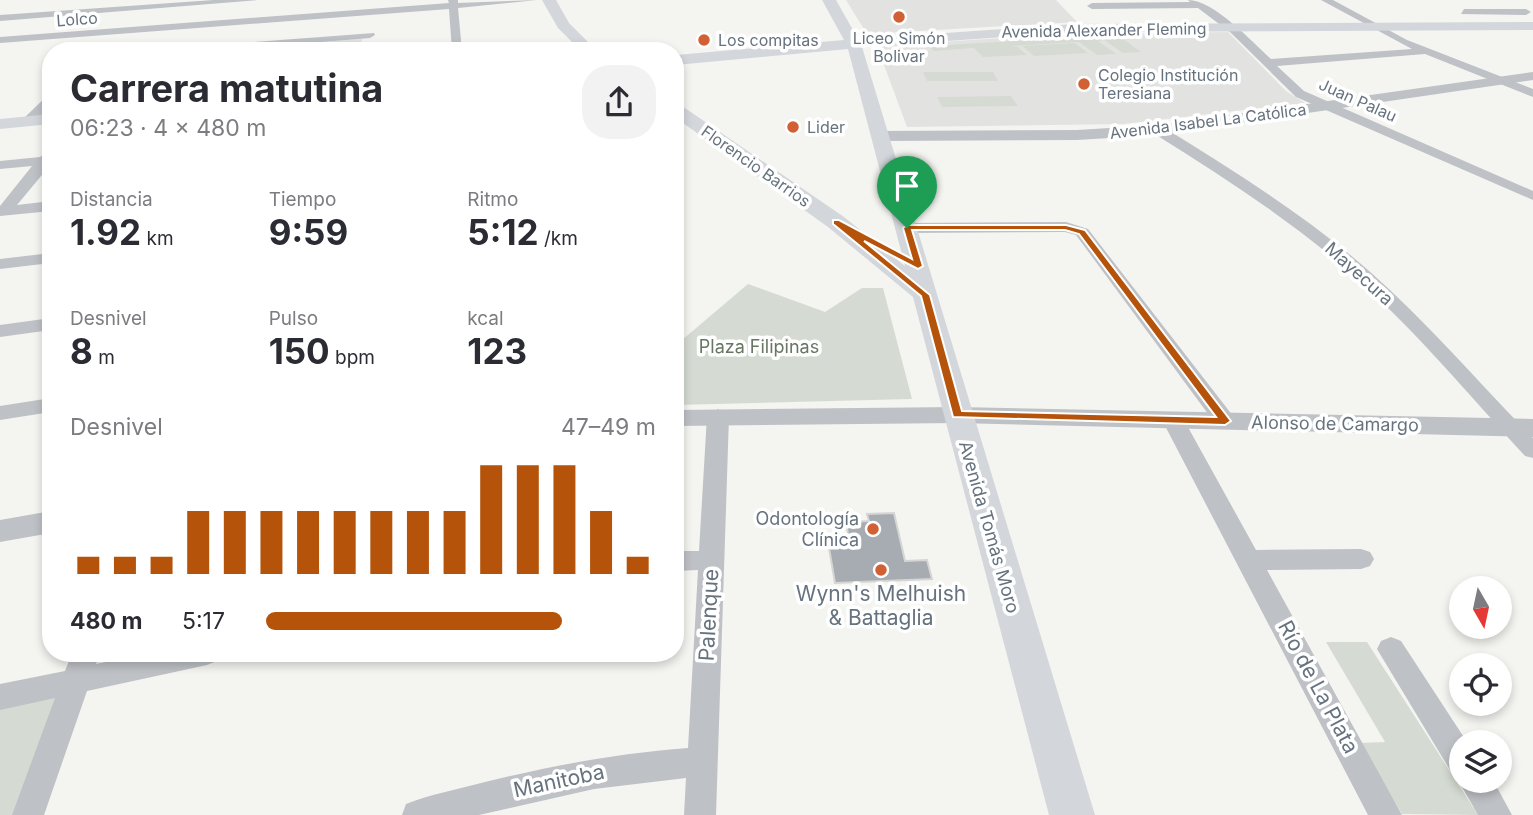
<!DOCTYPE html>
<html lang="es">
<head>
<meta charset="utf-8">
<style>
	:root { --surface:#fff; --page:#f2f2f3; --text:#2b2b33; --muted:#7c7c81; --accent:#b45309 }
	body { margin:0; font-family:Inter,sans-serif; background:var(--page); color:var(--text); height:100vh; display:flex; flex-direction:column; font-size:26px; white-space:nowrap }
	* { box-sizing:border-box; margin:0 }
	p { font-size:23px; color:var(--muted) }
	.icon { flex:none; width:38px; height:38px; fill:none; stroke:currentColor; stroke-width:2; stroke-linecap:round; stroke-linejoin:round }
	.map { position:relative; flex:1; overflow:hidden }
	.sheet { position:absolute; left:42px; top:42px; width:642px; height:620px; display:flex; flex-direction:column; background:var(--surface); border-radius:28px; box-shadow:0 4px 10px #0003 }
	.sheet>* { flex:none }
	.needle { width:46px; rotate:171deg }
	.controls { position:absolute; left:1449px; top:576px; display:grid; gap:14px }
	.controls a { display:grid; place-items:center; width:63px; height:63px; border-radius:50%; background:var(--surface); box-shadow:0 4px 10px #0003; font-size:35px }
	.pin { position:absolute; display:grid; place-items:center; width:60px; height:60px; color:#fff; margin:-72px -30px; border-radius:50% 50% 50% 0; rotate:-45deg; box-shadow:0 0 7px #0007 }
	.pin .icon { rotate:45deg }
	.round { display:grid; place-items:center; flex:none; width:74px; height:74px; border-radius:28px; background:var(--page) }
	.head { display:flex; align-items:center; justify-content:space-between; height:119px; padding:0 28px }
	h1 { font-size:38px; font-weight:700; line-height:52px }
	.metrics { display:grid; grid-template-columns:repeat(3,1fr); gap:10px; height:119px; padding:7px 28px }
	.metrics div { display:grid; align-content:center }
	.metrics b { font-size:35px; font-weight:700 }
	.metrics small { font-size:19px; font-weight:400 }
	.metrics p { font-size:19px }
	.chart { height:196px; padding:14px 28px }
	.chart p { display:flex; justify-content:space-between }
	.chart svg { width:100%; height:126px; margin-top:7px; stroke:var(--accent); stroke-width:6 }
	ul { padding:0 28px; list-style:none; font-size:23px }
	li { display:grid; grid-template-columns:112px 84px 1fr; align-items:center; height:52px }
	li i { height:18px; border-radius:9px; background:var(--accent) }
	.map>svg:first-child { display:block }
	.built { fill:#e2e3e1 }
	.green { fill:#d5dbd2 }
	.building { fill:#a6acb1; stroke:#d5d6d4; stroke-width:2 }
	.lines { fill:none; stroke-linecap:round; stroke-linejoin:round }
	.minor { fill:#bec1c5; fill-rule:evenodd }
	.tertiary { fill:#bec1c5; fill-rule:evenodd }
	.secondary { fill:#d3d7db; fill-rule:evenodd }
	.route { fill:#b45309; stroke:#fff; stroke-width:2; fill-rule:evenodd }
	.poi-dot { fill:#d16034; stroke:#fff; stroke-width:2.5 }
	.labels { text-anchor:middle; stroke-width:7; stroke-linejoin:round; paint-order:stroke }
	.far-street-label { font-size:16px; fill:#66737f; stroke:#fff }
	.far-poi-label { font-size:16px; fill:#66737f; stroke:#fff; text-anchor:start }
	.street-label { font-size:18px; fill:#66737f; stroke:#fff }
	.park-label { font-size:18px; fill:#677764; stroke:#fff }
	.poi-label { font-size:18px; fill:#66737f; stroke:#fff; text-anchor:end }
	.near-poi-label { font-size:21px; fill:#66737f; stroke:#fff }
	.near-street-label { font-size:21px; fill:#66737f; stroke:#fff }
</style>
</head>
<body>
<div class="map">
<svg width="1533" height="815" viewBox="0 0 1533 815">
	<rect width="100%" height="100%" fill="#f4f4f1"/>
	<path class="built" d="M846 0H1056L1077 22 867 34Z
		M1228 32 1286 91 1305 103 1123 124 907 127 877 46 1050 35Z
		M362 39 360 51H205Z"/>
	<path class="green" d="M1118 35 1141 52 1123 53 1104 40 1098 41 1116 54 1097 55 1079 42 1011 46 1018 47 1027 55 983 57 974 48 934 51 929 46Z
		M1075 43 1088 53 1034 56 1022 46Z
		M923 72H993L998 81H927Z
		M1011 96 1018 106 942 107 937 97Z
		M748 284 825 312 862 288H883L912 399 676 405V338L682 340Z
		M1326 642H1367L1478 815 1402 814 1360 743 1385 742Z
		M56 696 15 815H0V708Z"/>
	<path class="building" d="M894 513 905 561 927 560 932 579 835 583 829 548 850 547 846 522 869 521 867 514Z"/>
	<g class="lines">
		<path class="minor" d="M214 0H258L0 21V15Z
			M448 0H458V3L537 0 458 8 462 51H452L449 9 0 43V37L449 3Z
			M1188 0C1214 0 1252 42 1271 59L1412 49 1321 0H1333L1407 40 1533 89V97L1425 54 1277 66 1304 91 1533 191V200L1296 97 1231 33 1198 8 1092 9 1087 6 1092 3 1190 2Z
			M1464 9H1526L1531 12 1526 15 1461 14Z
			M374 33 375 35 370 38 216 51H169L174 48Z
			M51 92V104L33 125H23V119Z
			M1153 127H1163C1234 171 1305 215 1368 270 1427 322 1478 382 1533 438V458L1525 456C1469 395 1415 330 1353 275 1291 220 1223 177 1153 133Z
			M51 148V164L17 205 51 201V211L0 216V206L32 166 0 169V161L40 157Z
			M1066 222 1088 229 1233 416 1236 421 1233 426H1217L1076 235 1065 232 907 233 899 228 907 223Z
			M51 253V263L0 269V259Z
			M51 318V330L0 337V325Z
			M51 398V412L0 420V406Z
			M718 409 729 416 716 815H684L686 778 594 789 479 815H402L406 804C431 794 459 789 485 782 551 766 619 753 688 748L698 570 676 571V551H699L707 416Z
			M1173 413 1184 420 1256 550 1361 549 1370 552 1374 559 1370 566 1361 569 1267 570 1402 815H1368L1162 420Z
			M1391 637 1401 641 1467 742H1461V780H1493L1512 815H1478L1458 780 1461 774 1450 770 1377 649 1381 641Z
			M72 653H100L96 664 151 653H221L217 661 207 665 87 691 44 815H12L55 698 0 710V684L65 671Z"/>
		<path class="tertiary" d="M1533 72V80L1158 135 1077 140 881 141 873 136 881 131 1077 130 1158 125Z
			M957 407 1533 419V437L957 423 676 426V410Z
			M51 511V533L0 542V520Z"/>
		<path class="secondary" d="M542 0H556L569 23 597 51H581L558 28Z
			M822 0H836L858 39 1075 24 1533 22V30L1075 32 862 47 1095 815H1049L913 297 828 227 676 118V105L682 106 844 217 905 266 848 49 676 65V55L844 40Z
			M51 114V124L0 129V119Z"/>
	</g>
	<path class="route" d="M833 220H839L912 259 903 228 907 225H1066L1085 230 1231 421 1225 425 953 417 921 296 833 224ZM912 230H1065L1079 234 1216 417 962 411 930 295 864 241 918 269 923 266Z"/>
	<g class="poi-dot">
		<circle cx="899" cy="17" r="7"/>
		<circle cx="704" cy="40" r="7"/>
		<circle cx="1084" cy="84" r="7"/>
		<circle cx="793" cy="127" r="7"/>
		<circle cx="873" cy="529" r="7"/>
		<circle cx="881" cy="570" r="7"/>
	</g>
	<g class="labels">
		<g class="far-street-label">
			<text transform="translate(77 19) rotate(-4)" y="6">Lolco</text>
			<text transform="translate(1104 30) rotate(-1)" y="6">Avenida Alexander Fleming</text>
			<text transform="translate(1358 100) rotate(24)" y="6">Juan Palau</text>
			<text transform="translate(1208 121) rotate(-7)" y="6">Avenida Isabel La Católica</text>
			<text transform="translate(756 166) rotate(35)" y="6">Florencio Barrios</text>
		</g>
		<g class="far-poi-label">
			<text x="899" y="44" text-anchor="middle">Liceo Simón<tspan x="899" dy="18">Bolivar</tspan></text>
			<text x="718" y="46">Los compitas</text>
			<text x="1098" y="81">Colegio Institución<tspan x="1098" dy="18">Teresiana</tspan></text>
			<text x="807" y="133">Lider</text>
		</g>
		<g class="street-label">
			<text transform="translate(1359 274) rotate(42)" y="6">Mayecura</text>
			<text transform="translate(1335 424) rotate(1)" y="6">Alonso de Camargo</text>
			<text transform="translate(989 527) rotate(74)" y="6">Avenida Tomás Moro</text>
		</g>
		<g class="park-label">
			<text x="759" y="353">Plaza Filipinas</text>
		</g>
		<g class="poi-label">
			<text x="859" y="525">Odontología<tspan x="859" dy="21">Clínica</tspan></text>
		</g>
		<g class="near-poi-label">
			<text x="881" y="601">Wynn's Melhuish<tspan x="881" dy="24">&amp; Battaglia</tspan></text>
		</g>
		<g class="near-street-label">
			<text transform="translate(709 615) rotate(-87)" y="7">Palenque</text>
			<text transform="translate(1318 687) rotate(62)" y="7">Río de La Plata</text>
			<text transform="translate(559 781) rotate(-12)" y="7">Manitoba</text>
		</g>
	</g>
</svg>
<div class="controls">
<a><svg class="needle" viewBox="-14 -14 28 28"><path d="M0-13l5 13h-10z" fill="#e53935"/><path d="M0 13l5-13h-10z" fill="#7c7c81"/></svg></a>
<a><svg class="icon" aria-label="locate" viewBox="0 0 24 24"><circle cx="12" cy="12" r="6"/><path d="M12 2v4M12 18v4M2 12h4M18 12h4"/></svg></a>
<a><svg class="icon" aria-label="layers" viewBox="0 0 24 24"><path d="M12 4l9 5-9 5-9-5zM3 14l9 5 9-5"/></svg></a>
</div>
<div class="pin" style="left:907px;top:228px;background:#1e9e55"><svg class="icon" aria-label="arrive" viewBox="0 0 24 24"><path d="M6 21V4h12l-3 4 3 4H6"/></svg></div>
<section class="sheet">
<div class="head"><div><h1>Carrera matutina</h1><p>06:23 · 4 × 480 m</p></div><a class="round"><svg class="icon" aria-label="share" viewBox="0 0 24 24"><path d="M12 15V3M7 8l5-5 5 5M5 13v7h14v-7"/></svg></a></div>
<div class="metrics">
<div><p>Distancia</p><b>1.92<small> km</small></b></div>
<div><p>Tiempo</p><b>9:59</b></div>
<div><p>Ritmo</p><b>5:12<small> /km</small></b></div>
</div>
<div class="metrics">
<div><p>Desnivel</p><b>8<small> m</small></b></div>
<div><p>Pulso</p><b>150<small> bpm</small></b></div>
<div><p>kcal</p><b>123</b></div>
</div>
<div class="chart"><p><span>Desnivel</span>47–49 m</p>
<svg viewBox="0 0 160 44" preserveAspectRatio="none"><path d="M5 44V38M15 44V38M25 44V38M35 44V22M45 44V22M55 44V22M65 44V22M75 44V22M85 44V22M95 44V22M105 44V22M115 44V6M125 44V6M135 44V6M145 44V22M155 44V38"/></svg>
</div>
<ul>
<li><b>480 m</b>5:17<i style="width:76%"></i></li>
</ul>
</section>
</div>
</body>
</html>
